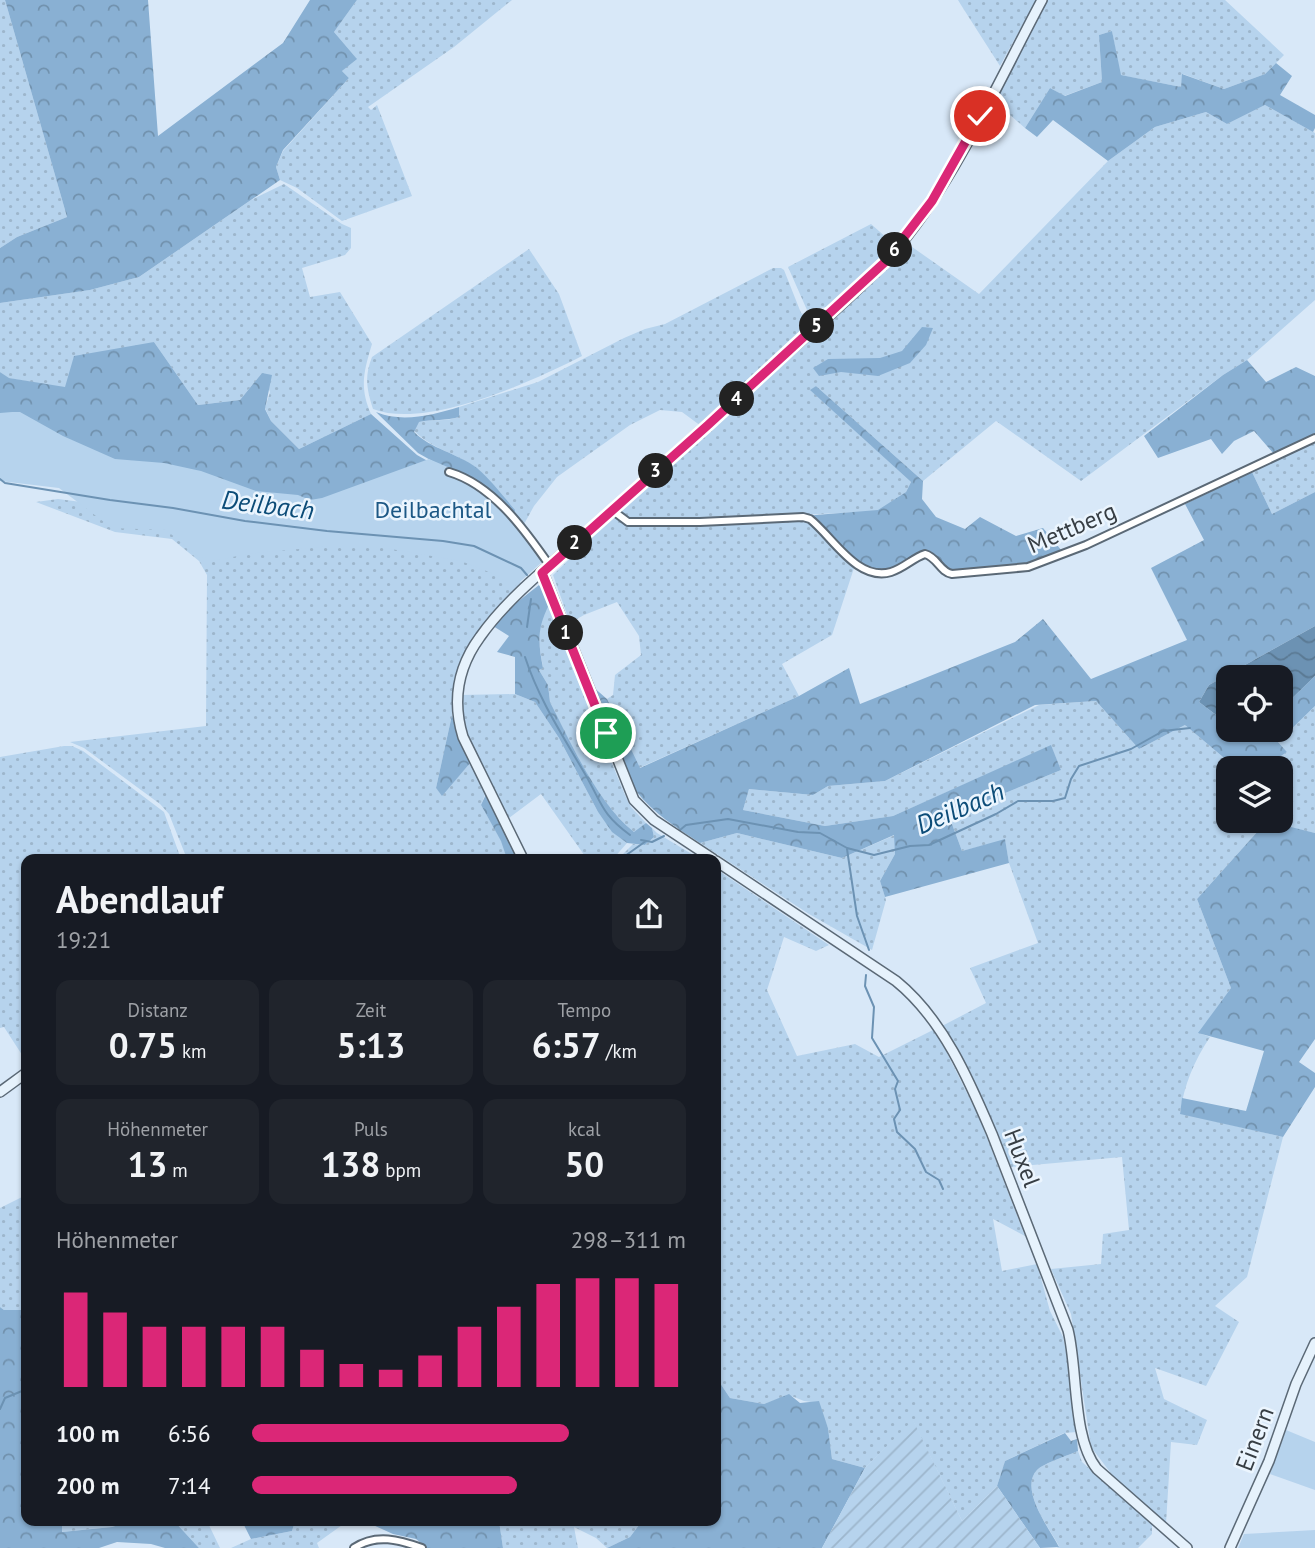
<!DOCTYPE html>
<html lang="de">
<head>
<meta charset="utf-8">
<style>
	:root { --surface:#171b24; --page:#20242c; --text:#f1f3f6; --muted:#9ea1a6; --accent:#db2777 }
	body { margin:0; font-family:"PT Sans",sans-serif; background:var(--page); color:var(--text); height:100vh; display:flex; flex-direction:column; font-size:26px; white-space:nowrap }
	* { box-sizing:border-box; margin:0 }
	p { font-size:23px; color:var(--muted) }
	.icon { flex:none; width:38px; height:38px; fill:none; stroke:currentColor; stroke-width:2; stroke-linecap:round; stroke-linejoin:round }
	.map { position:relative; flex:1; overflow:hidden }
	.panel { position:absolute; left:21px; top:854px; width:700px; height:672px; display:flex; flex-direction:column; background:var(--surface); border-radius:14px; box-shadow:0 2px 5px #0004 }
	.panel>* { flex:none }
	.tools { position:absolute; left:1216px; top:665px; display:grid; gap:14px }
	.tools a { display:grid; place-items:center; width:77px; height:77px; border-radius:14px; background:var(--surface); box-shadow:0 2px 5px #0004; font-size:35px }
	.pin { position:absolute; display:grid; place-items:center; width:60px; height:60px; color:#fff; margin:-30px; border:4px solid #fff; border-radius:50%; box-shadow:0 2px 7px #0007 }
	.km { position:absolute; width:35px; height:35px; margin:-18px; border-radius:50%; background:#222; color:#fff; font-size:19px; line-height:35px; text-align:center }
	.round { display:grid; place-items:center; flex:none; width:74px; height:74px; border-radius:14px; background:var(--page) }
	.summary { display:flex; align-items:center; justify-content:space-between; height:119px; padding:0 35px }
	h1 { font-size:38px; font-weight:800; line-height:52px }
	.figures { display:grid; grid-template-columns:repeat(3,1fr); gap:10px; height:119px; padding:7px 35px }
	.figures div { display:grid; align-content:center; border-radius:14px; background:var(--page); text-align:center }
	.figures b { font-size:35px; font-weight:800 }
	.figures small { font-size:19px; font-weight:400 }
	.figures p { font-size:19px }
	.chart { height:196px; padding:14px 35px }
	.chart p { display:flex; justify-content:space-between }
	.chart svg { width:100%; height:126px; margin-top:7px; stroke:var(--accent); stroke-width:6 }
	ul { padding:0 35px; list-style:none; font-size:23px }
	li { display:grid; grid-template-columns:112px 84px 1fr; align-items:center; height:52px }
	li i { height:18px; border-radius:9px; background:var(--accent) }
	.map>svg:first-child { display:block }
	.grass { fill:url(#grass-dots) }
	.forest { fill:url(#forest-crowns) }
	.park { fill:#b6d3ed }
	.garden { fill:url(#garden-furrows) }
	.water { fill:url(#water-waves) }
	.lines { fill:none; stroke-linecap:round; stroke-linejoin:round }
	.stream { stroke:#6c92b3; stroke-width:2 }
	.street-casing { stroke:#5b6976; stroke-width:10 }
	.secondary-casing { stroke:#5b6976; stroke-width:12 }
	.street { stroke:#fff; stroke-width:6 }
	.secondary { stroke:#e6f2fc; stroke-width:9 }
	.route-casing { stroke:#fff; stroke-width:14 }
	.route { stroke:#db2777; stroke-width:9 }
	.labels { text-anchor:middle; stroke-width:5; stroke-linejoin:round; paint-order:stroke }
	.park-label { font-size:24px; fill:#1d5885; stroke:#ebf5fe }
	.street-label { font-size:24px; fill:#373e44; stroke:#ebf5fe }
	.water-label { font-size:26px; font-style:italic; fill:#0c4c78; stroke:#ebf5fe }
</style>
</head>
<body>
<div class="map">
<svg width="1315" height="1548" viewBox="0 0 1315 1548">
	<defs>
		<pattern id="grass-dots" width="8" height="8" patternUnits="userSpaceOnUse" patternTransform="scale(1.75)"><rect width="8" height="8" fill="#b6d3ed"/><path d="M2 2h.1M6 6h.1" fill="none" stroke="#9db6cc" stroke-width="1.8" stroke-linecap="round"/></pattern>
		<pattern id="forest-crowns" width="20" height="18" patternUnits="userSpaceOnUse" patternTransform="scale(1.75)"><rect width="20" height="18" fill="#89b0d3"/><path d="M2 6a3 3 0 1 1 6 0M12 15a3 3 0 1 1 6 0" fill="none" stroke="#7191ad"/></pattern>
		<pattern id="garden-furrows" width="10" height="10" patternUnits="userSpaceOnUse" patternTransform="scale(1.75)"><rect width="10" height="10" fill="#b6d3ed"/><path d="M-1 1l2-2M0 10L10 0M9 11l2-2" fill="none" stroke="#9db6cc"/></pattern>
		<pattern id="water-waves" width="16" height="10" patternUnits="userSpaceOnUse" patternTransform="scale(1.75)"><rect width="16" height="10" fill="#6c92b3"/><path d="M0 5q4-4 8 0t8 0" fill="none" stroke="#5a7993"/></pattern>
	</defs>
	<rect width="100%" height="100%" fill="#d8e8f8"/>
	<path class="grass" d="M0 0H5L67 217 17 237 0 248Z
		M357 0H512L454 47 368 107 371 110 377 105 412 196 342 221 297 188 280 180 276 167 283 151 349 78 342 71 356 58 334 32Z
		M958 0H1036L1000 66 961 5Z
		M1047 0H1225L1284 55 1265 74 1224 89 1183 74 1181 87 1120 75 1112 31 1099 35 1102 82 1064 96 1050 88 1025 128 993 100Z
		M1265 105 1315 133V300L1247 360 1223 375 1081 481 996 421 923 481 816 386 811 390 911 482 906 492 878 511 703 520 629 521 617 511 851 302 905 242 979 294 1108 161 1155 127 1206 112 1227 124Z
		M284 184 342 224 351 228V248L345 255 302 268 310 297 340 292 372 344C364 371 359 387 371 414L299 449 271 421 265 408 270 392 262 373 240 400 198 405 154 342 65 388 8 378 0 372V303L90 290 139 277 251 200Z
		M871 224 888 239 897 241 874 267 832 306 807 310 788 267Z
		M529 249 559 294 582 356C533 381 427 430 373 409 367 390 364 377 372 357Z
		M773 268H781L784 270 801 313 807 316 828 311 701 426 682 412 660 410 630 425 557 477 534 506 523 526C510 510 490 478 475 467 455 453 431 448 414 431L418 422C433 419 445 422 459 417V407L538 382 624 338 645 329 665 324Z
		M1315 442V492L1272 514 1252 472Z
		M58 499 392 542 515 572 523 587 490 619 467 650 456 677 452 715 436 788 442 795 471 762 486 792 481 805 502 842 507 859H187L169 814 160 804 84 748 70 742 206 726 207 575 199 561 172 539 115 532 36 502Z
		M615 515 628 524 803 518C826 531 833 552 855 565L832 635 782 664 799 696 639 768 607 699 613 695 615 675 641 655 639 636 617 602 584 615 570 623 553 575Z
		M549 605 578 681 625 795 631 807 646 823 635 833C598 804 571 744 550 702L548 685 539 670 543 667C539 647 535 622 549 605Z
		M515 694 535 702 559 738 598 812 612 831 627 843 613 859H587L541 794 509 818 461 724 460 695Z
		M1096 701 1139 749 1185 725 1236 768H1228V821H1281V768H1263L1287 752 1278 742 1315 706V833L1266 822 1197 899 1231 988 1199 1033 1210 1037C1194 1061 1184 1085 1180 1113L1283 1137 1247 1277 1215 1306 1239 1322 1206 1386 1155 1368 1164 1399 1207 1420 1197 1445 1171 1442 1166 1524 1113 1476 1091 1447 1071 1314 1051 1269 1101 1264 1103 1234 1129 1230 1122 1157 1011 1167 996 1129 942 1026 986 1003 970 968 1038 943 1009 863 1005 840 962 851 949 816 1061 770 1051 746 893 816 825 826 743 810 749 789 813 795 828 786 885 781 1039 705Z
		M64 746H72L83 751 164 812 181 859H26V1061L4 1027 0 1028V757Z
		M652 828 657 833 700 859H618L633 844 645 845 654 837Z
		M737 833 842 858 895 835V854L880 881 886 900 872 950 809 914 700 843Z
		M716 869 829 945 816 951 784 937 767 990 797 1056 855 1044 879 1057 935 1029 979 1117 1025 1236 993 1219 1002 1271 1037 1264 1050 1311 1063 1337 1071 1376 1077 1432 1064 1433 1005 1461 997 1486 962 1521 913 1421 865 1468 832 1459 828 1428 818 1403 804 1401 789 1395 764 1404 730 1398 716 1377Z
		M26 1195V1310H4L0 1307V1208Z
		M1078 1451 1082 1462 1152 1524V1534L1138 1548H1057L1059 1546C1049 1528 1019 1489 1037 1470 1044 1463 1069 1455 1078 1451Z
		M62 1521H131L112 1527 61 1532Z
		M174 1521H207L220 1548H199Z
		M295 1521H343L345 1523 317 1543 319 1548H231L251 1539 292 1531Z
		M499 1521H642L630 1537 607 1548 596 1538 574 1527 578 1548H503Z"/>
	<path class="forest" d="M5 0H148L158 136 283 43 310 0H357L334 32 357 59 342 71 349 78 283 150 276 167 280 180 139 277 90 290 0 303V248L17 237 67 217Z
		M1112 31 1121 75 1181 87 1182 74 1224 89 1265 74 1276 63 1292 76 1280 95 1315 115V128L1313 132 1265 105 1227 124 1206 112 1155 127 1108 161 1053 120 1037 137 1025 128 1050 88 1065 96 1102 82 1099 35Z
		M922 327 933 328 926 345 910 363 878 376 841 372 819 376 813 368 828 359 880 358 902 351Z
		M154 342 198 405 240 400 262 373 272 375 265 409 271 421 299 449 371 414 417 455 449 473 355 511 0 450V372L9 378 65 387 74 356Z
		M1247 360 1266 382 1296 367 1315 376V434L1274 454 1254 431 1234 441 1222 454 1211 439 1158 458 1144 436 1223 375Z
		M816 386 923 481 922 499 936 517 965 529 980 517 1016 536 1043 528 1062 551 1024 566 954 572 941 566 932 554 927 551C914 555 905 565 893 570 864 579 824 534 803 516L878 510 906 492 911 482 810 390Z
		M459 407V417C446 421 433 419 419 422L414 432C431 449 457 453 477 468 491 480 503 496 515 510L513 517 475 481 450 471 418 453 376 412C402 423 433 415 459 407Z
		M1252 472 1272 514 1315 492V626L1209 685 1199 702 1228 724V730H1236L1253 742 1259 730H1281V709L1315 676V706L1278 742 1287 752 1263 768H1236L1185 725 1139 749 1096 701 1035 705 885 781 828 786 813 795 749 789 743 810 825 826 893 816 1051 745 1061 770 949 816 962 851 1005 839 1009 863 885 897 880 881 895 854 894 835 842 858 737 833 700 843C677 828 653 813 636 791 615 764 604 718 592 686L607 699 640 768 799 696 849 668 860 704 1015 642 1043 619 1091 679 1187 640 1151 568 1204 540 1185 504Z
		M539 585 543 589 549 605C537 628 538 643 543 668L539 670 548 685 550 702C571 743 598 804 634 832L646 823 652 828 654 837 645 845 627 843 612 832 598 812 559 738 535 702 515 694V657L497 652 509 636 493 626 511 607Z
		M452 715 459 738 471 762 442 796 436 788Z
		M487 792 521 859H507L501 841 481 805Z
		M1267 821 1315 833V1039L1299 1062 1315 1073V1087L1283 1137 1180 1114 1182 1098 1246 1111 1264 1051 1198 1033 1231 988 1197 899Z
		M0 1307 4 1310H26V1521H62V1532L112 1527 131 1521H174L199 1548H165L151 1544 117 1542 99 1548H0Z
		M716 1377 730 1398 764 1404 789 1394 800 1403 819 1401 828 1428 832 1459 865 1468 822 1548H607L630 1537 642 1521H716Z
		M1065 1433 1071 1441 1077 1439 1078 1451C1069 1455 1044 1463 1037 1470 1019 1489 1049 1528 1059 1547L1040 1548 997 1486 1005 1461Z
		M242 1521H295L292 1531 251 1539Z
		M343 1521H499L503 1548H427L416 1539 393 1534 373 1525 345 1523Z"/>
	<path class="park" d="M12 412H20L63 436 115 459 164 463 201 471 256 491 298 495 310 500 322 498 429 459 464 474 474 482 533 536 545 554 542 562 512 589 507 582 494 574 461 561 385 548 331 546 247 554 218 560 199 557 166 530 112 528 59 488 0 481V413Z
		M1286 1430 1315 1442V1490L1270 1474Z
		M1315 1530V1548H1238L1244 1534Z"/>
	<path class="garden" d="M913 1420 962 1521 997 1486 1040 1548H822L865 1468Z"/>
	<path class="water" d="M1315 626V676L1281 709V677H1228V724L1199 702 1209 685Z"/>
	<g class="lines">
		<path class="stream" d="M0 479 5 483 110 500 173 508 245 521 327 531 443 541 474 546 521 568 527 575
			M527 627 531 599
			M525 657C539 700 563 736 585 774 602 803 601 814 630 835
			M680 830 686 825 728 819 798 832 820 833 847 848 874 855 910 846 929 845 996 814 1018 801H1053L1065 798 1071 779 1079 766 1131 749 1163 731 1190 728
			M641 840 652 842 664 836
			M847 849 857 916 869 950
			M627 859 625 856 646 841
			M866 975 865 986 874 1007 872 1038 898 1081 895 1089 900 1110 894 1119 897 1132 915 1149 926 1172 939 1180 943 1189
			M0 1409 5 1398 22 1391 26 1384"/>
		<defs>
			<path id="street" d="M449 472C493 485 525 530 550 566
				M612 510 628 522H700L803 517 810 519C832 536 857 582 891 572 904 568 913 558 925 554 937 557 940 572 952 574L1028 567 1086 545 1315 438
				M354 1548C376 1533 400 1540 422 1548"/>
			<path id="secondary" d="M543 573 634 800 654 820 713 859
				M523 859 463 737C452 701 458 667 480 637 510 594 559 558 598 523 661 466 724 410 787 353 820 324 854 295 884 263 949 194 997 84 1042 0
				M716 861 896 981C943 1019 969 1080 992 1134L1068 1330C1078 1370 1072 1438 1097 1469L1187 1548
				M0 1092 26 1073
				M1230 1548 1269 1461 1296 1384 1315 1343"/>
		</defs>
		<use href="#street" class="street-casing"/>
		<use href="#secondary" class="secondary-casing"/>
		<use href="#street" class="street"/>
		<use href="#secondary" class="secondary"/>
	</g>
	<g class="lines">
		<defs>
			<path id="route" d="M606 733 542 573 708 425 885 262 932 201 980 116"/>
		</defs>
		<use href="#route" class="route-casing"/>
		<use href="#route" class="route"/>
	</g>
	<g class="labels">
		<g class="park-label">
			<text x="433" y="518">Deilbachtal</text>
		</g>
		<g class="street-label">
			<text transform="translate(1072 528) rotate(-23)" y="8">Mettberg</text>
			<text transform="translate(1022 1158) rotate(69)" y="8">Huxel</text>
			<text transform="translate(1255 1439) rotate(-69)" y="8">Einern</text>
		</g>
		<g class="water-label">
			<text transform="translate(268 505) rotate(7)" y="9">Deilbach</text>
			<text transform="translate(960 808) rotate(-23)" y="9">Deilbach</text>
		</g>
	</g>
</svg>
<div class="tools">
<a><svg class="icon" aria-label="locate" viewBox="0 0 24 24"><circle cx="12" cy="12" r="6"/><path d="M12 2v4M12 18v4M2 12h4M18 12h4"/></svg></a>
<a><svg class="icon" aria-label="layers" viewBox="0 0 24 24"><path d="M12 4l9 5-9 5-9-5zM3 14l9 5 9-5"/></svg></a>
</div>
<div class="pin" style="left:606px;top:733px;background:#1e9e55"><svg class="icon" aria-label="arrive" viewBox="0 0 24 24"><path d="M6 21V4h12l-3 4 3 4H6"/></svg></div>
<div class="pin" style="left:980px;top:116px;background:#d93025"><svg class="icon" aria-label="check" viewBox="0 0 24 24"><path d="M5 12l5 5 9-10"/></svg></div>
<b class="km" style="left:566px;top:633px">1</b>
<b class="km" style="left:575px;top:543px">2</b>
<b class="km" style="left:656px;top:471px">3</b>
<b class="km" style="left:737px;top:399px">4</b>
<b class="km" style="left:817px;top:326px">5</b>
<b class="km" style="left:895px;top:250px">6</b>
<section class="panel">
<div class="summary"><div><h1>Abendlauf</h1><p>19:21</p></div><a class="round"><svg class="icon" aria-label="share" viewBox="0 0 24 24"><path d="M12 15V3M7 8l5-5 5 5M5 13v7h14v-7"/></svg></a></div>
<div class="figures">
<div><p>Distanz</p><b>0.75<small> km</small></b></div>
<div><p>Zeit</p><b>5:13</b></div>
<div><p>Tempo</p><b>6:57<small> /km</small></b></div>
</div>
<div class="figures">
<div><p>Höhenmeter</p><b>13<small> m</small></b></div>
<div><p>Puls</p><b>138<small> bpm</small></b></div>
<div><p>kcal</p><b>50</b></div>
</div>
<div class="chart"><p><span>Höhenmeter</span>298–311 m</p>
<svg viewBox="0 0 160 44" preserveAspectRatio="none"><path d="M5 44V11M15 44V18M25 44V23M35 44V23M45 44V23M55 44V23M65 44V31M75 44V36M85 44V38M95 44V33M105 44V23M115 44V16M125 44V8M135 44V6M145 44V6M155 44V8"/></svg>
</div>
<ul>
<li><b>100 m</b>6:56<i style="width:73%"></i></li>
<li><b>200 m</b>7:14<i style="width:61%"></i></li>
</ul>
</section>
</div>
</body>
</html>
